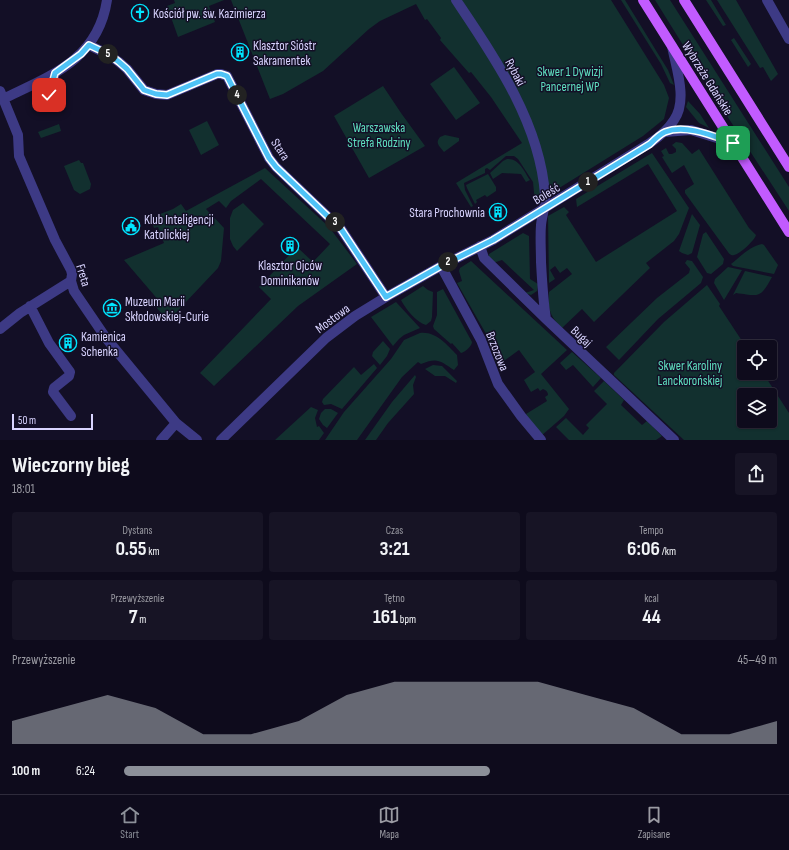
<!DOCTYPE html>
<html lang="pl">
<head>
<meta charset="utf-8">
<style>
	:root { --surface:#0e0b1c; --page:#171425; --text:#f1f3f6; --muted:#9b9ba3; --line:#2e2b3b; --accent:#8c9099 }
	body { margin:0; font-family:"Sofia Sans Condensed",sans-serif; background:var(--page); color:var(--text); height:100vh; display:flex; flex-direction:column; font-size:15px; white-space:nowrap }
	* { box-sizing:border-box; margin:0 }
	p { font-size:13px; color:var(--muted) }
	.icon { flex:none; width:22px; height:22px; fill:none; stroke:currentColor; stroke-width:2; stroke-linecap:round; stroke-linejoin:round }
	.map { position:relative; height:440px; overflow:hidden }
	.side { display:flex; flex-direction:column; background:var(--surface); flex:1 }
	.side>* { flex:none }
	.controls { position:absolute; left:737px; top:340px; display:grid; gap:8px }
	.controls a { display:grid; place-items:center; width:40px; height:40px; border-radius:4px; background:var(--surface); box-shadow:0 1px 3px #0004,0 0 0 1px var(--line); font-size:20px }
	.scale { position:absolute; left:12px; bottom:10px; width:81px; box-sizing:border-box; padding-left:4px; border:2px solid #d9d4ff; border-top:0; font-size:11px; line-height:14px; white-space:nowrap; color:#d9d4ff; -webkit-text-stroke:3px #130f26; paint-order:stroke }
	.pin { position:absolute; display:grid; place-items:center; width:34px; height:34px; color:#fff; margin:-17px; border-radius:8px; box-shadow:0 2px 6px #0006 }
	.km { position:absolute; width:20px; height:20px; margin:-10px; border-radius:50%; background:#222; color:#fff; font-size:11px; line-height:20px; text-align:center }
	.round { display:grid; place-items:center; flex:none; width:42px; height:42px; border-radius:4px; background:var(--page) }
	.head { display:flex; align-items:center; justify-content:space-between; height:68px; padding:0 12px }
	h1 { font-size:22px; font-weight:700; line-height:30px }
	.stats { display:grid; grid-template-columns:repeat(3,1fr); gap:6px; height:68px; padding:4px 12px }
	.stats div { display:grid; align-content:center; border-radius:4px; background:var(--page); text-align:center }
	.stats b { font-size:20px; font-weight:700 }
	.stats small { font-size:11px; font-weight:400 }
	.stats p { font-size:11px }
	.chart { height:112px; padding:8px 12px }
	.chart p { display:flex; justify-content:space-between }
	.chart svg { width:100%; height:72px; margin-top:4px; fill:var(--accent); opacity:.7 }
	ul { padding:0 12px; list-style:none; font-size:13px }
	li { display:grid; grid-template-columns:64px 48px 1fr; align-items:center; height:30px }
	li i { height:10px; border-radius:5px; background:var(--accent) }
	.menu { display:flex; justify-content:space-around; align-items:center; height:56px; border-top:1px solid var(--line); background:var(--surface); font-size:11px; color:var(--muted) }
	.menu a { display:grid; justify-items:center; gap:2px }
	.menu .current { color:var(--accent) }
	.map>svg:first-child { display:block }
	.green { fill:#12302f; fill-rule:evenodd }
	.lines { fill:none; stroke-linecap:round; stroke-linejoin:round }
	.street { stroke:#3d3a85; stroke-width:10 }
	.primary { stroke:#c25bff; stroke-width:10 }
	.route-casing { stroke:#fff; stroke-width:8 }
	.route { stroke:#4fc3f7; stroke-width:5 }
	.labels { text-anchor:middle; stroke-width:3; stroke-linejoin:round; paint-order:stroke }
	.poi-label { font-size:13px; fill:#d9d4ff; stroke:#130f26; text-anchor:start }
	.park-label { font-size:13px; fill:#5fe0c0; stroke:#130f26 }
	.street-label { font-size:13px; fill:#d9d4ff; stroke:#130f26 }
</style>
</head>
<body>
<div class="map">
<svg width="789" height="440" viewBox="0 0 789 440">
	<rect width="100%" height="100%" fill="#130f26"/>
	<path class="green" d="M174 0H224L209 6 215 22 178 37 167 6 175 3Z
		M231 0H611L664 85 669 98 664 119 643 136 535 203 533 182 518 159 514 156H506L490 170 487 168 485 169V173L464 183 465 190 473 206 471 207 456 183 522 143 491 97 471 72 469 73 440 40 441 38 427 19 425 20 416 4 380 21 369 29 323 71 283 94 270 99Z
		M621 0H625L668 70 674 85 670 83 661 64Z
		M655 0H670L789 187V211L729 119Z
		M706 0H711L726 25 723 26Z
		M717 0H736L778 74 771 81 763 67 760 68Z
		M734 38 751 64 748 67 731 40Z
		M454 67 480 103 456 120 430 84Z
		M383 86 401 113 425 146 369 178 334 116Z
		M688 101 700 114 709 128 699 123 686 107Z
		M207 121 219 145 201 155 189 130Z
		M59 124 61 131 41 138 38 132Z
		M445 135 459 138V141L444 152C439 146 435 143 440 137Z
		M676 142 682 143 692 154 699 149 749 228 756 235C755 240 739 255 734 255 732 256 729 254 728 252L685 193V190L694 184 684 165 672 173 662 157 664 156 661 151 666 148 669 154H672L676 152V149L672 145Z
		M652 153 689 208 679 234 674 241 646 263 650 268 594 322 582 309 562 328C549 315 548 309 549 292L572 274 567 268 560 273 555 266 550 270 555 279 549 283 548 216 564 207 569 212 566 215 596 262 677 211 648 164 577 207 576 199Z
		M507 159C519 158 524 171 530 180L526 182 521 174 502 173 493 179 490 173 503 161Z
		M79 160 81 163H83L91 184 90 189 80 194 74 190 64 166Z
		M265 168 329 227 357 264 298 306 214 386 200 373 271 299 259 287 297 247 313 262 330 244 261 179 231 201 226 208 219 201 206 209 224 228 221 261 218 268 168 321 156 307 160 302 124 260 164 243 158 227 154 228 150 218 173 209 181 204 186 211Z
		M488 174 496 187V191L487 197 485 195 476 200 477 202 475 204 467 188 466 185Z
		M243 203 264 224 237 251 233 246 230 239V218L233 210Z
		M692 214 700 225 692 253 688 255 682 253 679 251Z
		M706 232 724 259 723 264 711 274 707 273 697 257 703 234Z
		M523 233 529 236 530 279 538 284 537 291 531 295 525 293 534 290 502 260 493 263 488 257 489 254Z
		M762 244 764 245 778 265 774 274 733 266 731 264C740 257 750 246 762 244Z
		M687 260 692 261 703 277 701 283 658 319 619 360 606 347 657 298 689 273 690 269 685 263Z
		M471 261 567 350 541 374 569 409 564 416 541 436 526 414 547 401 545 397 548 395C548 392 546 390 543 389L540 391 538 388 531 392 524 380 535 372 519 350 497 366 489 339 457 283 462 281 459 271 460 268Z
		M728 267 742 270 724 300 714 283 715 279Z
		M745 271 772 277C760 299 759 296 736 293L733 295Z
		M707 285 720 304 719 306 746 347H744V373H763L789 413V440H684L614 375V373L664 322ZM744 395H770V421H744Z
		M423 286 428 290 433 292 432 317 431 321 426 325C416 322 405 308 401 300Z
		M443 289 472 342C472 346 465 352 461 353L452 343 451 344 434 329 433 326 437 315V292Z
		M396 302 420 328 404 335 399 339 393 346 371 317Z
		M420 333C436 331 447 345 457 355L458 365 454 370C440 361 438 357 421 364L418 362 402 377 357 440H325L344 412 391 359 404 340Z
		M383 341 390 349 387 356 380 365 372 356 373 352Z
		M572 352 601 378 593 387 573 365 566 370 560 363Z
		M374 364 377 368 342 409 331 404 324 405 322 402 323 399 354 367 361 375Z
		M433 365 442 366 457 381 456 383 445 376H435L425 369Z
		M415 375 416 377 413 385 414 394 388 423 376 440H365L392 402Z
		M604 381 624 400 621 405 642 425 647 421 662 436 656 440H569L556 427 566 418 583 435 589 428 586 425 607 404 594 391Z
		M311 407 318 410 315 418 317 427 319 426 324 433 319 440H275Z
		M325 409H331L338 413 327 428 323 425 319 419 321 413Z"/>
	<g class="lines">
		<path class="street" d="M456 0C495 58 540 123 545 195 546 205 542 215 541 225 540 237 541 250 541 262 542 281 543 300 546 319
			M767 0 789 39
			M89 45 109 55 119 62 127 69 144 90 156 94 167 95 217 74H221L227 76 269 158 276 167 341 229 386 297
			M0 91 18 135 19 156 55 240 71 270 72 274 71 281 74 291 106 338 176 423 197 440
			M49 95 55 73
			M3 99C50 76 98 60 107 0
			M664 132 691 130 733 143
			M480 246 484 258 546 319 674 440
			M441 266 481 340 498 384 521 416 541 440
			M30 306 49 343 70 372 69 376 54 388 53 392 71 416
			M0 329 20 313 71 281
			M161 440 176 423
			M221 440 326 338 355 316 386 297 441 266 493 240 650 143C659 137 668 130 674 120 688 100 676 68 672 46"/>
		<path class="primary" d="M643 0 789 232
			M684 0 789 167"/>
	</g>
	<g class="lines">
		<defs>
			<path id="route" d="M49 95 55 73 81 54 89 45 110 55 119 62 127 69 144 90 156 94 167 95 217 74H221L227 76 269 158 276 167 341 229 386 297 441 266 493 240 650 144C654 140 660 134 665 132 686 124 713 136 733 143"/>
		</defs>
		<use href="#route" class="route-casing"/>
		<use href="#route" class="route"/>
	</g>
	<defs>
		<symbol id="church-ring" viewBox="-11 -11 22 22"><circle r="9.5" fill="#130f26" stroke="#00e5ff" stroke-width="1.5"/><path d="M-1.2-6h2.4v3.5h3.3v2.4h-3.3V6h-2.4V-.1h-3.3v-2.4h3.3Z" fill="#00e5ff"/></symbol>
		<symbol id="building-ring" viewBox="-11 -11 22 22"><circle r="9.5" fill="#130f26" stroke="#00e5ff" stroke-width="1.5"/><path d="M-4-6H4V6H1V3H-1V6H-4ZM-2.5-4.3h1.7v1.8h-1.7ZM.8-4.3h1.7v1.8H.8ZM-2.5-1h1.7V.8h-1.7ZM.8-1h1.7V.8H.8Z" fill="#00e5ff"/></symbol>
		<symbol id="civic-ring" viewBox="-11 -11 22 22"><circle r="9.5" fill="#130f26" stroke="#00e5ff" stroke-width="1.5"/><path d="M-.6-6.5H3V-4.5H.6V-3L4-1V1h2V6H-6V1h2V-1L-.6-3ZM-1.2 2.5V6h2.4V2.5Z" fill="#00e5ff"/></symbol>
		<symbol id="museum-ring" viewBox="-11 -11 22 22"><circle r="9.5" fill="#130f26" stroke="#00e5ff" stroke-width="1.5"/><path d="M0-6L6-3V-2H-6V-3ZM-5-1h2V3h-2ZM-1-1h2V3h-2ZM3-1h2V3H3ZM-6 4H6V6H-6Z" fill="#00e5ff"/></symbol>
	</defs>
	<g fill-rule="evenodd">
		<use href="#church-ring" x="130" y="3" width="20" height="20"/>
		<use href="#building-ring" x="230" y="42" width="20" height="20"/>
		<use href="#building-ring" x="488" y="202" width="20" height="20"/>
		<use href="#civic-ring" x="121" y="216" width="20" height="20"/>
		<use href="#building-ring" x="280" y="236" width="20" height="20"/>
		<use href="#museum-ring" x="102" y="298" width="20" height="20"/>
		<use href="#building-ring" x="58" y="333" width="20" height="20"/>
	</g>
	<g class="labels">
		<g class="poi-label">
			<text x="153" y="18">Kościół pw. św. Kazimierza</text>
			<text x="253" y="50">Klasztor Sióstr<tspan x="253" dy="15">Sakramentek</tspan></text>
			<text x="485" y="217" text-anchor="end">Stara Prochownia</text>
			<text x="144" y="224">Klub Inteligencji<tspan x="144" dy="15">Katolickiej</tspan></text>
			<text x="290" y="270" text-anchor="middle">Klasztor Ojców<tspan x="290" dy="15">Dominikanów</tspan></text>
			<text x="125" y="306">Muzeum Marii<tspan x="125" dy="15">Skłodowskiej-Curie</tspan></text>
			<text x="81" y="341">Kamienica<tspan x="81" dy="15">Schenka</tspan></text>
		</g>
		<g class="park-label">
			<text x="570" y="76">Skwer 1 Dywizji<tspan x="570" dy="15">Pancernej WP</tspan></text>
			<text x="379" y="132">Warszawska<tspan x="379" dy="15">Strefa Rodziny</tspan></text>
			<text x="690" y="370">Skwer Karoliny<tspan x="690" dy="15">Lanckorońskiej</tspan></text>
		</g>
		<g class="street-label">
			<text transform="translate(516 72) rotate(62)" y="5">Rybaki</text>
			<text transform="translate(708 78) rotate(58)" y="5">Wybrzeże Gdańskie</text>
			<text transform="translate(281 149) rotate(56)" y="5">Stara</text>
			<text transform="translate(546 193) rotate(-31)" y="5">Boleść</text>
			<text transform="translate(84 275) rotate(73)" y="5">Freta</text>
			<text transform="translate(332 318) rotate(-37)" y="5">Mostowa</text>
			<text transform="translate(582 336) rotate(43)" y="5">Bugaj</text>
			<text transform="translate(498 351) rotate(68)" y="5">Brzozowa</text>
		</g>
	</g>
</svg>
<div class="controls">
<a><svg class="icon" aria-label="locate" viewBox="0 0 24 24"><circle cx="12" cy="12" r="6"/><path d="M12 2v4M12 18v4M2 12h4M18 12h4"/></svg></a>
<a><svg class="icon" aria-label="layers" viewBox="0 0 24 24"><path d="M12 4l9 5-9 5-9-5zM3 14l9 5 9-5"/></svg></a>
</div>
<div class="scale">50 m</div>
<div class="pin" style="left:733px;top:143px;background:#1e9e55"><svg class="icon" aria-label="arrive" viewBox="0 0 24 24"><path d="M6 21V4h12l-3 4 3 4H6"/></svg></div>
<div class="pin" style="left:49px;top:95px;background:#d93025"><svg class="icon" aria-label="check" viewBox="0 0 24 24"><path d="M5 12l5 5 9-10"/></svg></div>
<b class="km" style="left:588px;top:182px">1</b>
<b class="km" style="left:448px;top:262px">2</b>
<b class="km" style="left:335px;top:222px">3</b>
<b class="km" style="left:237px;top:95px">4</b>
<b class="km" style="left:108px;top:54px">5</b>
</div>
<section class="side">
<div class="head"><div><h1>Wieczorny bieg</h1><p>18:01</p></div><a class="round"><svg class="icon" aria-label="share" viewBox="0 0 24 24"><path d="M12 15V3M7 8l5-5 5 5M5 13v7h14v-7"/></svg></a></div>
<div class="stats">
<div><p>Dystans</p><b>0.55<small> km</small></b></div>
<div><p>Czas</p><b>3:21</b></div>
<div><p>Tempo</p><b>6:06<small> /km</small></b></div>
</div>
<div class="stats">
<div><p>Przewyższenie</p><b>7<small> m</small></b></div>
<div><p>Tętno</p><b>161<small> bpm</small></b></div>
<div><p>kcal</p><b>44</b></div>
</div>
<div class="chart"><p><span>Przewyższenie</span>45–49 m</p>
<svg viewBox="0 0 160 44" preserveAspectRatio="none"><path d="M0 44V30L10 22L20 14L30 22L40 38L50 38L60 30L70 14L80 6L90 6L100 6L110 6L120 14L130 22L140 38L150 38L160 30V44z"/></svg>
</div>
<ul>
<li><b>100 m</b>6:24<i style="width:56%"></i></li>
</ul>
</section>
<nav class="menu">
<a class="current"><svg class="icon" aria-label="home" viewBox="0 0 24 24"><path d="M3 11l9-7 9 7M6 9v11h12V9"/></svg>Start</a>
<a><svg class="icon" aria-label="map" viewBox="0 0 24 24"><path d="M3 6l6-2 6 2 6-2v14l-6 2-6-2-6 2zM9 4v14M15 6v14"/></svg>Mapa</a>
<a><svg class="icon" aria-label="saved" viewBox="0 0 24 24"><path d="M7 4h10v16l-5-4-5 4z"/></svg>Zapisane</a>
</nav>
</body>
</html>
